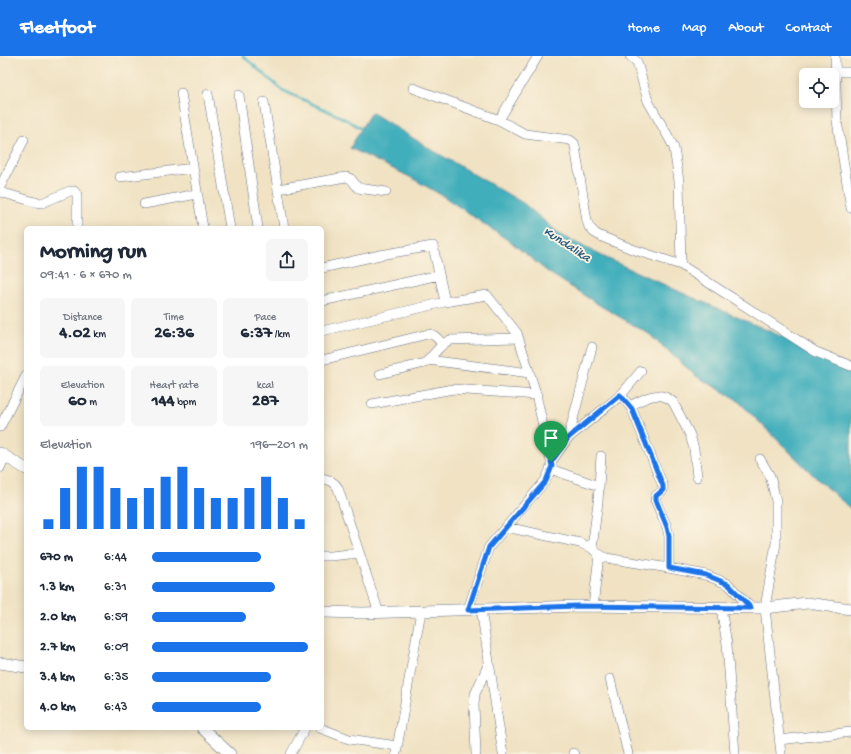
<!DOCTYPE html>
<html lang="en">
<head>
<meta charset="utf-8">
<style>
	:root { --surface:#fff; --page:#f6f6f7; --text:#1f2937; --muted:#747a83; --accent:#1a73e8 }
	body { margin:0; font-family:"Gochi Hand",sans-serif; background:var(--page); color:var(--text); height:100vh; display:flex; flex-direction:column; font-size:15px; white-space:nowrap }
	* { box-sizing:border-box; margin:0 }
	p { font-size:13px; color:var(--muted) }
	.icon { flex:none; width:22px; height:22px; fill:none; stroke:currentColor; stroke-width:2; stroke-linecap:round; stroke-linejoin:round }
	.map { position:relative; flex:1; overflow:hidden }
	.details { position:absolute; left:24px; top:170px; width:300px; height:504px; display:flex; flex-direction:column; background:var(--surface); border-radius:6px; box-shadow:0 2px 10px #0003 }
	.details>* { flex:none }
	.tools { position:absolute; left:799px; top:12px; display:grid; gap:8px }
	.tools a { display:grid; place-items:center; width:40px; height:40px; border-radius:6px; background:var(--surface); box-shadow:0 2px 10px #0003; font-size:20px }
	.pin { position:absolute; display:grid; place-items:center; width:34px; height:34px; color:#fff; margin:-41px -17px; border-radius:50% 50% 50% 0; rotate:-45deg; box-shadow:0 0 4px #0007 }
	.pin .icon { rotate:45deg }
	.round { display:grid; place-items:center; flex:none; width:42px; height:42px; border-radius:6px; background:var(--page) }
	.overview { display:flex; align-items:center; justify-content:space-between; height:68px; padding:0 16px }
	h1 { font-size:22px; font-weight:700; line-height:30px }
	.metrics { display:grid; grid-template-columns:repeat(3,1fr); gap:6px; height:68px; padding:4px 16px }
	.metrics div { display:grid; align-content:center; border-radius:6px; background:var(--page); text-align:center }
	.metrics b { font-size:17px; font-weight:700 }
	.metrics small { font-size:11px; font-weight:400 }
	.metrics p { font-size:11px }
	.chart { height:112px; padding:8px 16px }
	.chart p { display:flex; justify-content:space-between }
	.chart svg { width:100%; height:72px; margin-top:4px; stroke:var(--accent); stroke-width:6 }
	ul { padding:0 16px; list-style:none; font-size:13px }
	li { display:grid; grid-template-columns:64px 48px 1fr; align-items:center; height:30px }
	li i { height:10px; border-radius:5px; background:var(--accent) }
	header { display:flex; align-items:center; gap:24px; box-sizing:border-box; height:56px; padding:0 20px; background:var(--accent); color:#fff }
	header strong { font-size:19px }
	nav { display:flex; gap:22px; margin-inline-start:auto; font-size:14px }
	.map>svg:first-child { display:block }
	.water { fill:#3faebb; stroke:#2d6e8c }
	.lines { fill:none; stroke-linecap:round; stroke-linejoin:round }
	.stream { stroke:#3faebb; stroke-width:2.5 }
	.minor-casing { stroke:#666e81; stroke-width:10 }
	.tertiary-casing { stroke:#666e81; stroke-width:12 }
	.minor { stroke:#fff; stroke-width:9 }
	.tertiary { stroke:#fff; stroke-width:11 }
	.route-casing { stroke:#fff; stroke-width:8 }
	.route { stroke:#1a73e8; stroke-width:5 }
	.labels { text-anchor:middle; stroke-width:3.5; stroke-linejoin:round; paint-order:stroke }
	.water-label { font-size:13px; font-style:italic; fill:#285b7f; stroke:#fcf5e5 }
</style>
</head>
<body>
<header>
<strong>Fleetfoot</strong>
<nav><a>Home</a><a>Map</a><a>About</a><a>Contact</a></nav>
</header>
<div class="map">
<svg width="851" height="698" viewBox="0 0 851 698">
	<rect width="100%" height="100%" fill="#fcf5e5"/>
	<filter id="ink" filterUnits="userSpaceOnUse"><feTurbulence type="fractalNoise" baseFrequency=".025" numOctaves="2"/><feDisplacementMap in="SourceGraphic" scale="8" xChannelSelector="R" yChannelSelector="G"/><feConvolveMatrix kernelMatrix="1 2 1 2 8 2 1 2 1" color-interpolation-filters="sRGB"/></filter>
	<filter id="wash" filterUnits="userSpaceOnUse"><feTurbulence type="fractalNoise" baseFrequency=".012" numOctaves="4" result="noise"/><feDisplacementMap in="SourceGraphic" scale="16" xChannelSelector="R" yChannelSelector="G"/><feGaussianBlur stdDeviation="0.9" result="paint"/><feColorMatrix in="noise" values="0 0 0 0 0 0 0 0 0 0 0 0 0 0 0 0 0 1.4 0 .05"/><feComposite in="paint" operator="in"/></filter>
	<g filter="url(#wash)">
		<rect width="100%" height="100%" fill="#f0e2c3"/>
		<path class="water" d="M371 56 432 94 523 147 561 179 604 201 678 235 851 311V453L815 421 736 343 696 320 649 278 599 249 548 216 512 187 443 140 410 121 350 92Z"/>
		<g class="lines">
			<path class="stream" d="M243 0 282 34 343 62 364 74"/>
		</g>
	</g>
	<g filter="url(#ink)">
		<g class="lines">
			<defs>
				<path id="minor" d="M630 0 637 6 648 45 669 82 674 92 679 125 681 209
					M835 0 837 65 851 152
					M836 16H851
					M413 32 499 64 525 78 570 84 574 87 575 90 587 165 589 171 595 177 600 180 632 193 681 209 734 243 816 296 851 310
					M181 37 203 172
					M208 38 230 172
					M239 39 258 172
					M264 46 284 172
					M499 64 538 0
					M120 121 193 112
					M0 131 24 84
					M278 133 346 121 351 123 358 132 386 136
					M0 136 35 146 42 147 70 135H74L76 137 77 139V172
					M144 148 197 138
					M322 212 380 199 433 190 445 246 487 239 517 277 535 334 552 410 545 425 489 491 468 554
					M322 245 439 219
					M322 275 445 246
					M322 304 428 278C435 278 438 283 442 288
					M428 304 530 317
					M380 318 425 307C434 300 439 288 450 284L518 282
					M621 339 632 353 663 430V434L656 440 655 444 667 471 669 480V512
					M372 348 453 333 537 339
					M630 350C645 342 659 333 673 346L690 379 694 393 697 421
					M0 371 26 320
					M568 382 621 339 641 315
					M760 403 770 420 774 436 776 445V487L765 552 781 698
					M551 406 568 382 592 291
					M0 412 5 400
					M550 413 599 430
					M322 422C329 424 334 425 338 432L379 557
					M506 471 580 487 592 492 597 497 606 502 669 512 706 519 728 528 751 552
					M592 492 598 446 601 400
					M322 500H331L359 497
					M593 551 599 499
					M721 552 727 588 735 698
					M481 553 503 698
					M610 623 628 698
					M320 672 349 683 397 690
					M779 684 851 676
					M573 697 574 698
					M291 698 305 672
					M396 698 421 555
					M476 698 474 648 475 638 489 607"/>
				<path id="tertiary" d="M0 397 26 413
					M322 556 363 557 577 550 765 552 807 547 851 553
					M0 607 26 611
					M202 672 230 698"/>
			</defs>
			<use href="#minor" class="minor-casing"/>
			<use href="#tertiary" class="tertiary-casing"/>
			<use href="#minor" class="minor"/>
			<use href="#tertiary" class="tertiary"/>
		</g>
	</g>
	<g class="lines" filter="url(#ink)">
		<defs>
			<path id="route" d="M620 339 632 353 663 430V434L656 440V444L667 471 669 480V512L706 519 728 528 751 552 577 550 468 554 489 491 546 425 552 410 551 406 568 382Z"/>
		</defs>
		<use href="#route" class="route-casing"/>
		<use href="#route" class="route"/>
	</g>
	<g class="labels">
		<g class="water-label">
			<text transform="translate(568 187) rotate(33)" y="5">Kundalika</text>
		</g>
	</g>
</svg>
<div class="tools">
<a><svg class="icon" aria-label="locate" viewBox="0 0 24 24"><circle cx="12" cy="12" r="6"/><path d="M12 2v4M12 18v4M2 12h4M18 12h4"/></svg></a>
</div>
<div class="pin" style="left:551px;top:406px;background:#1e9e55"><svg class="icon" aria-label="arrive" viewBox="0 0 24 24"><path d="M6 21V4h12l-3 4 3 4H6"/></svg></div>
<section class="details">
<div class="overview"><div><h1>Morning run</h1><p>09:41 · 6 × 670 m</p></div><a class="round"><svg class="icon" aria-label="share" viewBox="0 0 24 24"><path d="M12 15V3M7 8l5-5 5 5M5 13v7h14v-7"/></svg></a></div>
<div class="metrics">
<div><p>Distance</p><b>4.02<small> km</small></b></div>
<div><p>Time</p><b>26:36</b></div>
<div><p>Pace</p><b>6:37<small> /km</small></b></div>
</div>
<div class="metrics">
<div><p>Elevation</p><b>60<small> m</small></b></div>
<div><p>Heart rate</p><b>144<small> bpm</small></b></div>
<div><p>kcal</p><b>287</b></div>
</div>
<div class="chart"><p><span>Elevation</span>196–201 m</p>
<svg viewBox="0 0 160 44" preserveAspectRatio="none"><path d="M5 44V38M15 44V19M25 44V6M35 44V6M45 44V19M55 44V25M65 44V19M75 44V12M85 44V6M95 44V19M105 44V25M115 44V25M125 44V19M135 44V12M145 44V25M155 44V38"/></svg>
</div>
<ul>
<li><b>670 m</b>6:44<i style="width:70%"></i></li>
<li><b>1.3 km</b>6:31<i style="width:79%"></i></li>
<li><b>2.0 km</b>6:59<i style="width:60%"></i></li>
<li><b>2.7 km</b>6:09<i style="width:100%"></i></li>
<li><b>3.4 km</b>6:35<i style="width:76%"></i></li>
<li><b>4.0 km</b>6:43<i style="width:70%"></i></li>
</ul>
</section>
</div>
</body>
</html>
